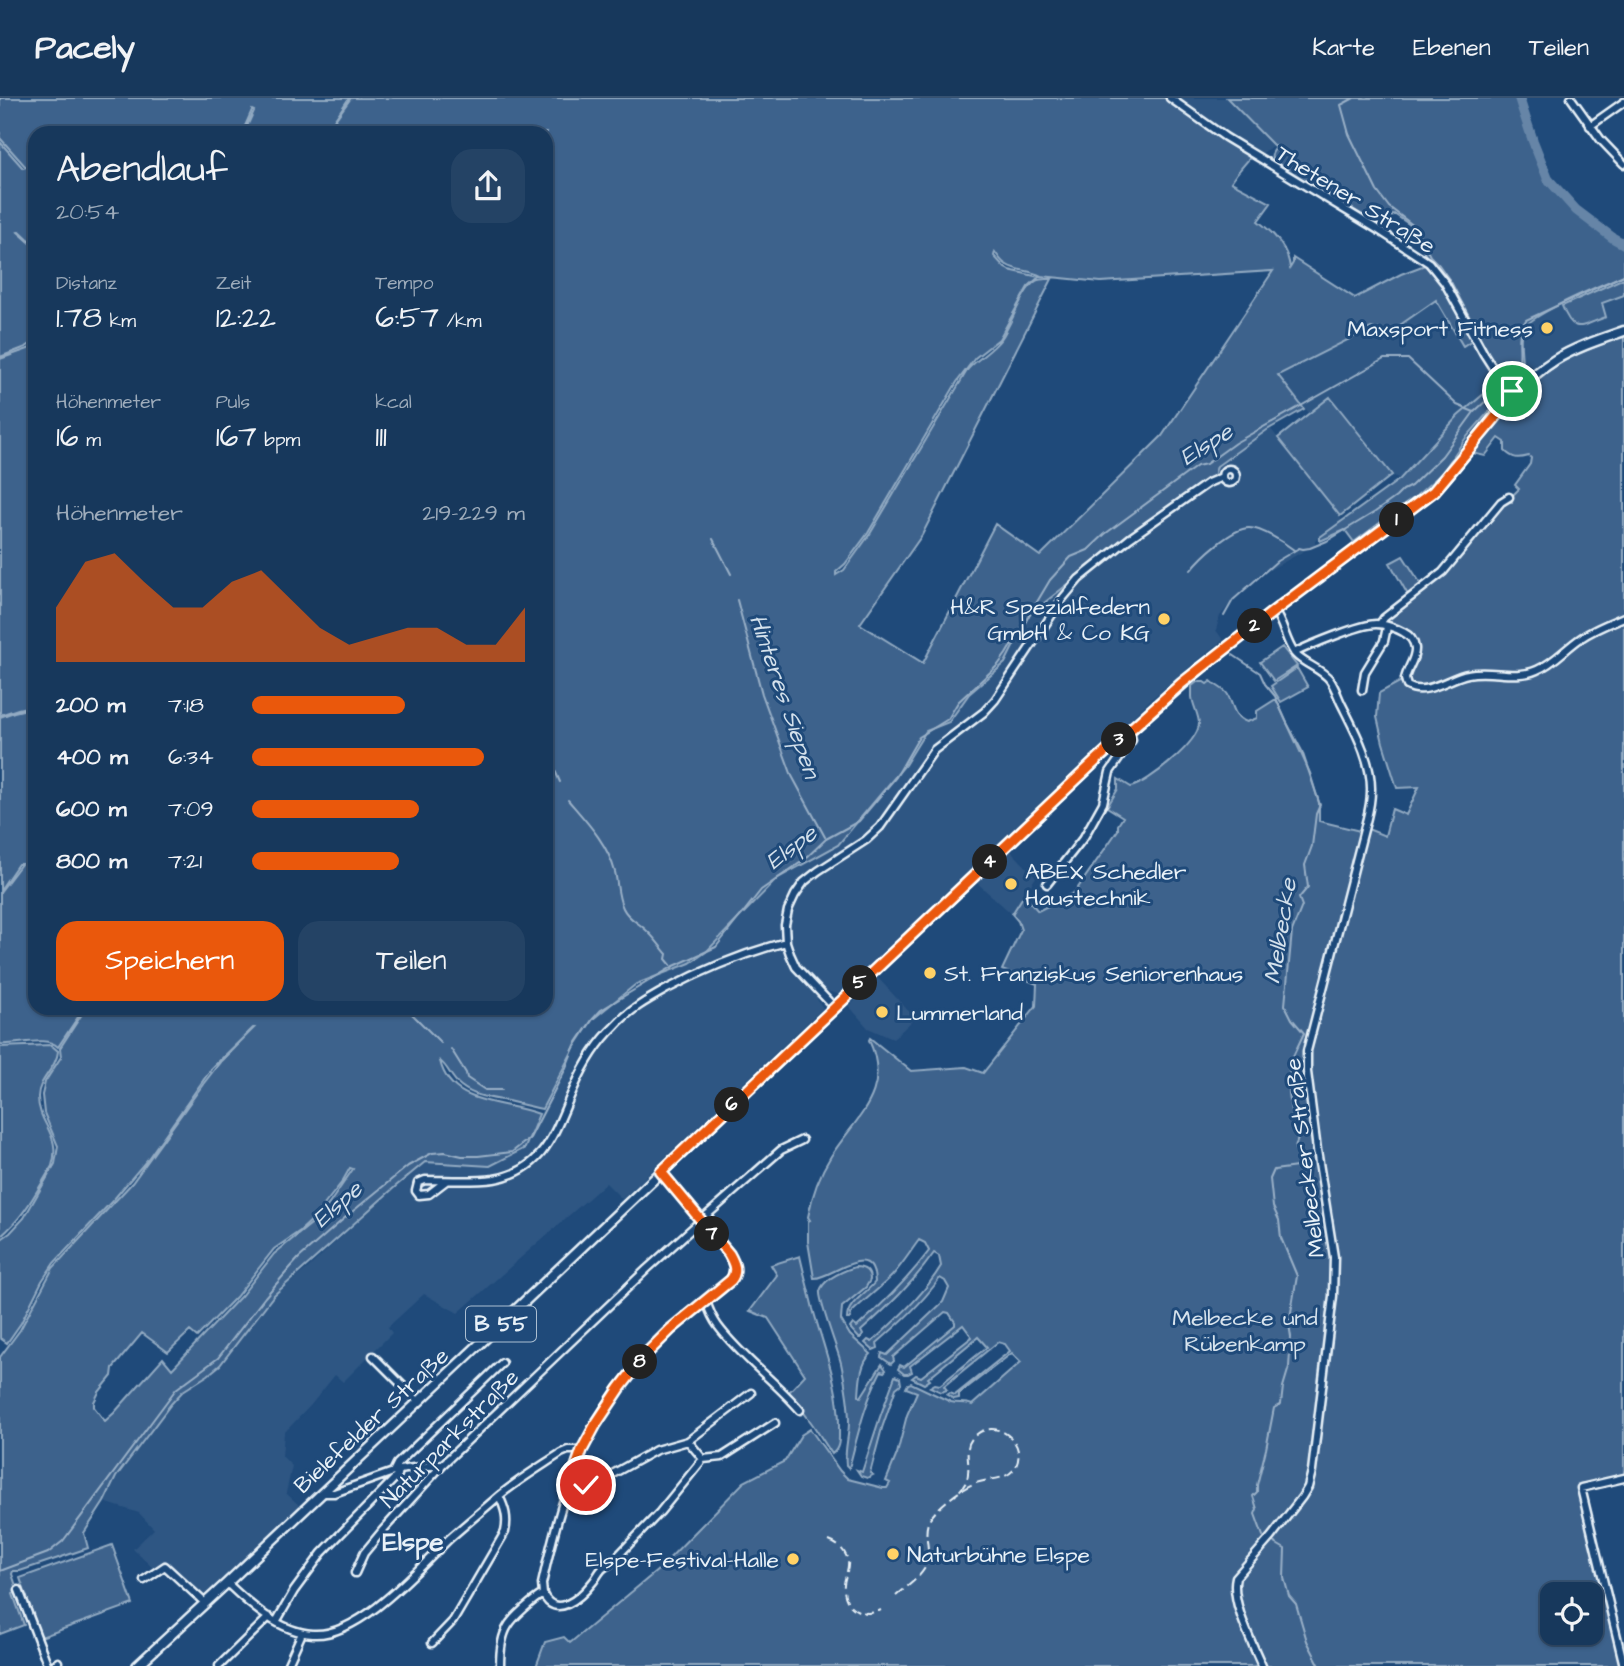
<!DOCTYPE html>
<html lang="de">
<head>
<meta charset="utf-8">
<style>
	:root { --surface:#17385c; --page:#244365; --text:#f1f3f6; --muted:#9eacbb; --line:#365272; --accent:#ea580c }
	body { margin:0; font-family:"Architects Daughter",sans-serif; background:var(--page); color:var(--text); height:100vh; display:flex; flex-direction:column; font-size:26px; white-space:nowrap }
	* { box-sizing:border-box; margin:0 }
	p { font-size:23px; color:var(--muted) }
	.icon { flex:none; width:38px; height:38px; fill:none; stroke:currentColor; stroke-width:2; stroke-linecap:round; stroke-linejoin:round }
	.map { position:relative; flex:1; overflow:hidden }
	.details { position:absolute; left:28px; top:28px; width:525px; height:889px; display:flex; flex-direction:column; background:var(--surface); border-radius:21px; box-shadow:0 2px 5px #0004,0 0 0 2px var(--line) }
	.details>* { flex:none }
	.controls { position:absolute; left:1540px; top:1484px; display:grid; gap:14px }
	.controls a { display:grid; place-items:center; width:63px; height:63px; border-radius:14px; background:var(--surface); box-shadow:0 2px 5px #0004,0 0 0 2px var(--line); font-size:35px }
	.pin { position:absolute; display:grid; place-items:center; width:60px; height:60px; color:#fff; margin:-30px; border:4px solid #fff; border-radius:50%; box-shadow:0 2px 7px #0007 }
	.km { position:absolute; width:35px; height:35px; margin:-18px; border-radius:50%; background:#222; color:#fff; font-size:19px; line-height:35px; text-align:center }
	.round { display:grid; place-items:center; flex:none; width:74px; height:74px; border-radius:21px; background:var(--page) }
	.head { display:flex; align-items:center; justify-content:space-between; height:119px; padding:0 28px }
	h1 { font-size:38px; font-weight:600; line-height:52px }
	.stats { display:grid; grid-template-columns:repeat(3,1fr); gap:10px; height:119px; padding:7px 28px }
	.stats div { display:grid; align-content:center }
	.stats b { font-size:30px; font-weight:600 }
	.stats small { font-size:19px; font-weight:400 }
	.stats p { font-size:19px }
	.chart { height:196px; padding:14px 28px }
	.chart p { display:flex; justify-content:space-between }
	.chart svg { width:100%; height:126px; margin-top:7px; fill:var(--accent); opacity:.7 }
	.action { display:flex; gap:14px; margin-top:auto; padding:14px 28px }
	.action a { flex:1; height:80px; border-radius:21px; background:var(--accent); color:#fff; font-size:28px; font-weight:600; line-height:80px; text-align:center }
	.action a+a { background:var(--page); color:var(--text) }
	ul { padding:0 28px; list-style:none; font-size:23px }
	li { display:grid; grid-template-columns:112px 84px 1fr; align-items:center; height:52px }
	li i { height:18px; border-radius:9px; background:var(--accent) }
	header { display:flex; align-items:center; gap:42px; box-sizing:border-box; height:98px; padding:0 35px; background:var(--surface); border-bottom:2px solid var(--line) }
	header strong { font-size:33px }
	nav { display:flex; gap:38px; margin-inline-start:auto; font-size:24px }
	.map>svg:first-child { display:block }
	.built { fill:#2e5683 }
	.green { fill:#3c628c; stroke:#92aac2; stroke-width:2; fill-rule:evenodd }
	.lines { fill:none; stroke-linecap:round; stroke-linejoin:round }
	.stream { stroke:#9ab0c7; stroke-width:2 }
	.river { stroke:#6685a7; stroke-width:10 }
	.minor-casing { stroke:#e8f1f8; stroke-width:11 }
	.major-casing { stroke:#e8f1f8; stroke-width:13 }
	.minor { stroke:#1f4a7a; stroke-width:6 }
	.major { stroke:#1f4a7a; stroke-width:8 }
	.rail { stroke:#e8f1f8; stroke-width:2; stroke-dasharray:10 5; stroke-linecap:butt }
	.route-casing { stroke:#fff; stroke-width:14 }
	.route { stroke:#ea580c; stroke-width:9 }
	.poi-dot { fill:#ffd166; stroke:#1f4a7a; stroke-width:2.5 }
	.labels { text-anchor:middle; stroke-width:6; stroke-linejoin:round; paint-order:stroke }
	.shield { fill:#1f4a7a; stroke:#acbfd2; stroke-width:2 }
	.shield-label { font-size:21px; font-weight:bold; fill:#e8f1f8 }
	.street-label { font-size:23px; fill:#e8f1f8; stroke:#1f4a7a }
	.poi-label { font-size:23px; fill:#e8f1f8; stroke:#1f4a7a; text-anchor:start }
	.park-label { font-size:23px; fill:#d7e3ed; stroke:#1f4a7a }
	.water-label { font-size:24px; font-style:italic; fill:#d4e1ec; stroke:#1f4a7a }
	.quarter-label { font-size:26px; font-weight:bold; fill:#e8f1f8; stroke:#1f4a7a }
</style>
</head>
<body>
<header>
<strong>Pacely</strong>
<nav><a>Karte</a><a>Ebenen</a><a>Teilen</a></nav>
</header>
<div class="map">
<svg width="1624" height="1568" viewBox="0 0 1624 1568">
	<rect width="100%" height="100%" fill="#1f4a7a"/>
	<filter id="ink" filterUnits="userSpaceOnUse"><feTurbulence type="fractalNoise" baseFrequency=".0143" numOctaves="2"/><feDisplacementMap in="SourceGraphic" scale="14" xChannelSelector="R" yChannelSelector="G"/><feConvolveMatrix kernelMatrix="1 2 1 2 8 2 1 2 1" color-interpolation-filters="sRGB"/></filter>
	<g filter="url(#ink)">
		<path class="built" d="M1174 0H1227L1273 47 1259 58 1206 23Z
			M1624 177V227L1571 246 1546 260 1530 273 1522 267 1521 235 1524 229 1549 212Z
			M1436 201 1463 247 1472 242 1489 272 1499 283 1458 318 1400 381 1392 377 1330 299 1309 315 1278 278 1371 229 1390 234Z
			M1270 330 1340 418 1342 425 1315 443V447L1262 476 1236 498 1220 518 1216 532 1223 542 1150 602 1073 678 838 896 826 893 817 901 823 910 622 1101 606 1085 458 1215 424 1196 388 1229 392 1235 343 1284 335 1277 310 1308 284 1335 282 1358 292 1368 286 1395 302 1410 204 1501 166 1467 155 1472 133 1451 154 1431 139 1415 104 1404 116 1379 171 1306 183 1293 208 1277 220 1267 274 1197 308 1170 399 1085 425 1064 490 1068 525 1050 546 1003 574 950 593 921 636 886 690 865 706 854 778 780 838 747 905 667 926 633 949 624 969 596 1005 565 1029 517 1130 437 1214 378 1217 368Z
			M1011 753 1036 779 1012 816 976 784Z
			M878 880 915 920 893 941 868 930 849 908Z"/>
		<path class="green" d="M0 0H349L327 33 351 0H1165L1249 57V61L1237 75 1231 84 1271 105 1258 123C1274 135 1288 150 1290 170L1293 165V160L1355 200 1401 176 1425 167 1438 180 1472 242 1463 248 1436 202 1390 234 1371 230 1278 277 1304 311 1267 332 1217 368 1214 378 1130 437 1029 517 1005 565 969 596 949 624 926 633 905 667 838 747 778 780 706 854 690 865 636 886 593 921 574 950 542 1011C531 1009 520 1006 508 1003 491 1000 475 999 461 988 451 981 448 968 440 963 451 1009 503 1002 539 1016L525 1050 490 1068 425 1064 396 1088 274 1197 220 1267 208 1277 183 1293 171 1306 116 1379 104 1404 84 1435 88 1450 20 1473H13L12 1476 18 1494 13 1496 24 1527 0 1536V1259L20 1232 53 1170 132 1085 204 985 221 963 254 930H253L212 970 147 1062 114 1101 54 1165 42 1183 21 1225 7 1245 0 1240V1142L10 1135 24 1120 55 1066 58 1048 44 1015 42 997 45 984 61 959 60 950 86 910H546V35H244L254 13 252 12 242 35H35V147L20 133 18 134 35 149V243L26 249 0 259V44L23 70 26 69 0 40ZM995 154C998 158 1001 164 1007 167 1016 173 1030 172 1041 178L1101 184 1273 173 1162 338 1040 458 995 426 923 565 860 526 922 437 1052 181C1046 181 1041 180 1036 183 1022 192 1012 226 1001 241 992 253 978 260 968 271L870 436 844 472 836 477V474L845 466 868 435 957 284 975 260 999 241 1028 189 1039 179 1009 172 1005 170 994 158ZM350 1070 353 1071 329 1106 316 1122 274 1156 241 1198 172 1271 163 1260 114 1315 105 1323 94 1309V1304L99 1294 112 1278 113 1270 142 1235 168 1254 190 1233 197 1239 236 1199 274 1151 300 1133 313 1121 342 1084Z
			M1227 0H1522L1545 76 1566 100 1624 146V177C1606 185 1527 217 1522 233 1519 242 1522 257 1522 267L1530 273 1515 287 1510 286C1482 256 1465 216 1446 180L1440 171 1427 160 1413 129 1394 116 1381 131 1275 66C1270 61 1271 55 1276 50L1273 47Z
			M1624 180V197L1602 205 1606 219C1580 228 1574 238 1562 208Z
			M1624 238V1379L1578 1386 1621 1568H538L537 1566 545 1544 564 1539 570 1545 658 1472 744 1384 785 1363 801 1337 810 1331 840 1373 848 1381 883 1390H887L890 1385 886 1383 897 1356 907 1317 917 1294 906 1290 908 1286 911 1285 951 1304C959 1306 965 1304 972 1307L1021 1264 1012 1255 959 1296V1300L954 1301 947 1297 950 1295 955 1297 1010 1253 1005 1246 998 1244 944 1288 947 1292 941 1294 930 1289 935 1286 940 1287 987 1249 978 1239 928 1280 930 1282 924 1286 912 1280 916 1277 921 1279 972 1239 963 1227 910 1268 912 1274 908 1276H904L898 1271 900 1267 904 1269 955 1227V1224L949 1215 945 1214 893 1259 894 1263 891 1266 881 1259 882 1255 887 1257 943 1204 949 1190 945 1183 940 1180C922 1205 900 1225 877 1245L878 1250 873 1252 865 1245 868 1242 872 1244C897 1220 923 1198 941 1168L939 1158 934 1155C912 1186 889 1208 861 1233L863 1237 861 1240H859L850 1230 853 1226 857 1229C884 1205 908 1181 929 1153L925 1145 919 1142C910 1154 902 1167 892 1178 879 1191 863 1203 850 1216L851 1220 849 1221H847C847 1205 866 1196 875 1184 873 1140 831 1181 814 1180L808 1144V1123L810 1122 808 1119C812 1097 819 1077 831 1058 856 1019 893 994 869 942L870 940 911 973 966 969 983 975 1036 908 1037 886 1002 872 1021 832 1018 823 1012 816 1024 797 1038 813 1075 794 1118 732V727L1123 719 1107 709 1118 691V681L1131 689C1148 685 1198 645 1199 626 1199 617 1193 608 1192 599 1192 595 1192 592 1192 588L1197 584H1204L1207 586 1211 583C1216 588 1226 592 1228 597 1234 609 1233 619 1247 624L1257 620V613L1276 601 1310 675 1319 705V723L1360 733 1368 731 1385 738 1392 711 1406 717 1419 689 1397 690 1383 645 1377 619 1379 595 1407 580 1414 542 1390 526 1386 522 1445 475 1502 406 1507 404H1512V398L1519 391 1515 387 1530 366 1531 360 1529 358C1518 361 1513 361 1505 353V344L1499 340 1485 358 1472 355 1512 306H1514C1546 266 1578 255 1624 238ZM1552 1496H1591V1535H1552Z
			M35 247V607L18 611 0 617V261L28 251Z
			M1499 283 1507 293 1465 341 1442 375 1415 399 1354 444 1345 432 1320 443V439L1400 381 1458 318Z
			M1330 299 1392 377 1340 418 1278 340Z
			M1403 458 1421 486 1408 497 1390 465Z
			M1282 549 1297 568 1274 583 1260 564Z
			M1297 570 1308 589 1281 604 1271 588Z
			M35 609V910H84L58 949C46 937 17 948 0 946V794L21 766H18L0 792V619L14 614Z
			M51 947 58 953C57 970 38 981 38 999 38 1027 62 1036 52 1068 35 1096 25 1118 0 1139V949Z
			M800 1158C804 1176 809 1193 813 1211 824 1251 840 1289 839 1332 839 1342 840 1350 832 1356L813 1327 789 1294 805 1277 768 1220 750 1213 777 1177 771 1167Z
			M855 1169C863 1169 870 1172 870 1182L866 1189 842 1209 841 1222 850 1237 871 1256C860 1266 860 1284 859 1298L861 1299 882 1266 886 1272 884 1274 881 1273C865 1304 858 1336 849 1370L846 1367C844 1353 849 1339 849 1324 849 1305 845 1284 841 1265 838 1252 818 1202 820 1193 824 1180 843 1173 855 1169Z
			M895 1278 900 1280 901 1286 896 1290 882 1330 870 1375 873 1377 867 1380 861 1378 857 1372 862 1374 880 1319Z
			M112 1447 133 1506 41 1539 20 1480Z"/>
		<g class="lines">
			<path class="stream" d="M1354 0 1341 7 1349 36 1377 93 1389 109 1414 128 1430 158 1439 167 1451 184 1497 271 1510 281
				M1506 284C1510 280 1515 276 1517 271 1524 254 1513 240 1526 222L1624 177
				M713 441 731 476
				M1191 472C1201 459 1232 430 1249 430 1261 430 1285 445 1294 452
				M737 502 762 596 792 678 825 739
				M1224 518 1233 502 1277 463 1299 450 1303 451 1310 450 1327 443 1375 414 1396 399 1403 392 1411 388 1442 358 1474 314
				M1233 557 1260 575 1265 586 1275 598 1286 623 1302 653 1320 707 1316 716 1312 748 1305 767 1308 789 1299 800 1302 808 1292 833 1285 907 1292 921 1304 935 1288 969 1292 980 1289 994 1292 1022 1298 1040 1295 1050 1299 1059 1297 1069 1274 1072 1270 1081 1273 1109 1279 1122 1281 1140 1297 1178 1289 1226 1291 1239 1289 1269 1283 1289 1281 1306 1274 1310 1266 1351 1257 1387V1394L1253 1398 1257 1411 1255 1416 1263 1438
				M546 657 553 668 560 684
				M568 702C586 723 608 746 615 774 618 786 617 798 623 810 628 821 638 824 646 832 654 839 660 848 667 856L666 861 671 867
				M406 910 441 945
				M451 951 466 975 467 980 485 992H502
				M1273 1444 1285 1451 1284 1480 1289 1498 1296 1506 1307 1543 1320 1568
				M0 1473 48 1455 63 1443 176 1291 218 1260 265 1199 290 1170 299 1160 347 1118 408 1068 432 1055 445 1054 462 1058H478L512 1054 530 1040 565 972 575 947 592 922 601 912 672 869 716 849 761 792 804 762 826 741 859 723 896 679 919 639 948 621 958 604 998 567 1006 556 1050 482 1071 459 1088 452 1105 436 1197 368 1206 366 1235 345 1384 261H1408L1457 307 1474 314 1502 288"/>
			<path class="river" d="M1519 0 1533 43 1548 81 1576 112 1613 140 1624 146"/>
			<defs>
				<path id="minor" d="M1170 0 1225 39 1380 133 1429 165 1445 185 1484 256 1500 281 1515 296
					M1571 0 1601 42 1624 66
					M1590 28 1624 4
					M1222 378a7 7 0 1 1 14 0a7 7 0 1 1-14 0Z
					M1380 526 1384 520 1443 474 1501 404 1509 399
					M1294 555C1310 547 1361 526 1376 526 1384 526 1396 530 1403 534 1409 537 1414 542 1415 550 1416 561 1407 570 1405 581L1407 588C1426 599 1450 579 1468 576 1491 571 1515 582 1537 572 1554 565 1566 550 1581 540 1594 531 1610 525 1624 519
					M1362 592 1365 574 1384 543 1387 529
					M1047 786 1084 739 1103 705 1110 674 1132 642 1130 633
					M834 909 796 869 790 856 786 844 785 827 788 812 795 797 804 784 818 773 866 742 880 729 934 652 984 614 995 602 1063 500 1079 481 1130 440 1208 385 1222 379
					M661 1074 729 1156C743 1180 723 1189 706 1203 709 1212 712 1220 718 1228 741 1259 774 1282 800 1312
					M446 1083 429 1096 419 1097 416 1093 418 1085 425 1082C448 1082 472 1084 494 1081 547 1072 555 1031 574 990 584 967 597 945 615 928 629 912 649 901 667 891 705 871 744 855 786 844
					M373 1258 418 1303
					M688 1343 703 1361
					M393 1374 397 1366 502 1265
					M571 1384 586 1387 598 1384 656 1352 688 1343 751 1295
					M323 1395H334L399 1372 443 1366
					M355 1475 364 1455 383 1432 443 1366 647 1171 707 1117 781 1052 802 1042
					M144 1482 165 1468 205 1505
					M227 1485C250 1507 280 1534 313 1536 360 1539 419 1470 450 1440 466 1426 483 1412 499 1398 518 1382 540 1369 561 1355L568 1352H582
					M19 1492 48 1568
					M543 1496C555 1522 580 1500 592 1485 596 1481 598 1475 602 1471 604 1469 608 1467 611 1465L660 1414 703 1361 722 1359 775 1325
					M276 1524 294 1493 322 1455 398 1377 399 1372
					M432 1545 453 1523 505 1434C508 1420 505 1410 499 1398
					M52 1568 58 1564
					M219 1568 269 1519
					M287 1568 302 1535
					M500 1568C500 1555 501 1539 508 1528 513 1519 534 1501 543 1496L542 1486C554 1432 568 1376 595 1327 622 1278 662 1237 706 1203
					M1262 1568C1252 1544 1230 1503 1236 1479L1271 1439 1302 1399 1308 1389 1312 1373 1333 1198 1334 1159 1317 1052 1307 974V953L1367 720C1369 712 1371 702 1371 693 1372 663 1355 633 1342 607 1338 599 1335 589 1330 582 1321 570 1305 567 1295 556 1285 543 1284 526 1274 513
					M1624 1568 1581 1390 1624 1380"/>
				<path id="major" d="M137 1568 227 1485 1101 658 1201 570 1274 513 1434 393C1475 350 1503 295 1555 262 1576 249 1601 241 1624 233"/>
			</defs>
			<use href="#minor" class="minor-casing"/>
			<use href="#major" class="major-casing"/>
			<use href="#minor" class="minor"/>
			<use href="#major" class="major"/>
			<path class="rail" d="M829 1443C838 1446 846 1453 848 1463 849 1471 845 1478 844 1486 842 1508 860 1521 881 1512
				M896 1498C906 1489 920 1480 926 1468 933 1453 921 1435 930 1421 937 1409 963 1389 976 1385 989 1380 1006 1383 1015 1370 1029 1346 998 1320 977 1336 962 1347 970 1360 968 1375 968 1385 961 1391 955 1398"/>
		</g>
	</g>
	<g class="lines" filter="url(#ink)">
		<defs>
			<path id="route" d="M586 1387 571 1384 582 1352 596 1326 620 1290 647 1255 671 1231 731 1182C738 1173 734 1165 729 1156L661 1074 1101 658 1182 585 1274 513 1434 393 1515 296 1512 293"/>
		</defs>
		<use href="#route" class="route-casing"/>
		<use href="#route" class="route"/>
	</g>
	<g class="poi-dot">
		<circle cx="1547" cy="230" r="7"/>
		<circle cx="1164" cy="521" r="7"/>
		<circle cx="1011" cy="786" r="7"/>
		<circle cx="930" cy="875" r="7"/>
		<circle cx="882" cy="914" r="7"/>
		<circle cx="893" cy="1456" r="7"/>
		<circle cx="793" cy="1461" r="7"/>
	</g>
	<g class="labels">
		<rect class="shield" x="466" y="1208.5" width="70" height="35" rx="5"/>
		<g class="shield-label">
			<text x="501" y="1233">B 55</text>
		</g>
		<g class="street-label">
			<text transform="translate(1356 101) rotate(32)" y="8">Thetener Straße</text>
			<text transform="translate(1304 1060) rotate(-97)" y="8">Melbecker Straße</text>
			<text transform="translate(371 1322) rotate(-43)" y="8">Bielefelder Straße</text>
			<text transform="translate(449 1340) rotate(-45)" y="8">Naturparkstraße</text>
		</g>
		<g class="poi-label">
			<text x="1533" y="238" text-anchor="end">Maxsport Fitness</text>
			<text x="1150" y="516" text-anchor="end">H&amp;R Spezialfedern<tspan x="1150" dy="26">GmbH &amp; Co KG</tspan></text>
			<text x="1025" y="781">ABEX Schedler<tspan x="1025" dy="26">Haustechnik</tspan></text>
			<text x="944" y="883">St. Franziskus Seniorenhaus</text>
			<text x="896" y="922">Lummerland</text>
			<text x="907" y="1464">Naturbühne Elspe</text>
			<text x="779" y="1469" text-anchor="end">Elspe-Festival-Halle</text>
		</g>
		<g class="park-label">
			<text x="1245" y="1227">Melbecke und<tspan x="1245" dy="26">Rübenkamp</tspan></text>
		</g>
		<g class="water-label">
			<text transform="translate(1206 346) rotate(-32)" y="8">Elspe</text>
			<text transform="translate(785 598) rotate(71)" y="8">Hinteres Siepen</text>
			<text transform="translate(791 749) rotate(-37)" y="8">Elspe</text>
			<text transform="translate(1280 833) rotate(-81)" y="8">Melbecke</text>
			<text transform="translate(337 1106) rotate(-41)" y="8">Elspe</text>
		</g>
		<g class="quarter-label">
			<text x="413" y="1452">Elspe</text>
		</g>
	</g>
</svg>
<div class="controls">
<a><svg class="icon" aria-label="locate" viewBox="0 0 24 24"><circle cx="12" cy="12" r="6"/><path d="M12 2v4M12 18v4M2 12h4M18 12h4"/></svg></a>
</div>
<div class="pin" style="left:1512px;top:293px;background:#1e9e55"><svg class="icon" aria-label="arrive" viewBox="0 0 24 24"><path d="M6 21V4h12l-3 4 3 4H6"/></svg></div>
<div class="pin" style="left:586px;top:1387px;background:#d93025"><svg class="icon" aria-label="check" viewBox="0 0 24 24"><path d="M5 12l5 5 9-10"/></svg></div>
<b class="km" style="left:1397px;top:422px">1</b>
<b class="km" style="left:1255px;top:528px">2</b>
<b class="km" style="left:1119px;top:642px">3</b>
<b class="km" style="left:990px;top:764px">4</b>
<b class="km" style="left:860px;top:885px">5</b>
<b class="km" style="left:732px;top:1007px">6</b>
<b class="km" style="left:712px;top:1136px">7</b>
<b class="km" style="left:640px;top:1264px">8</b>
<section class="details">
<div class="head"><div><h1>Abendlauf</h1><p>20:54</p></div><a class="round"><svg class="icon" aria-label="share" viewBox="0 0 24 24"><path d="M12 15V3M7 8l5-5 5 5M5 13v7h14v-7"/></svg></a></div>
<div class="stats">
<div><p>Distanz</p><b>1.78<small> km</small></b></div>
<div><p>Zeit</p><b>12:22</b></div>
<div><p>Tempo</p><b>6:57<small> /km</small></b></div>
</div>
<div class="stats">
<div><p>Höhenmeter</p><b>16<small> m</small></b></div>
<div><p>Puls</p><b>167<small> bpm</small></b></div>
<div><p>kcal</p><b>111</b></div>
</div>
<div class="chart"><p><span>Höhenmeter</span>219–229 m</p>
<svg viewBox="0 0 160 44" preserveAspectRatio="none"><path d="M0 44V25L10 9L20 6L30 16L40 25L50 25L60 16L70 12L80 22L90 32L100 38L110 35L120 32L130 32L140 38L150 38L160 25V44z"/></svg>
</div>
<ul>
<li><b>200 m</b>7:18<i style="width:56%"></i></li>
<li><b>400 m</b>6:34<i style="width:85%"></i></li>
<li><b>600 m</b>7:09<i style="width:61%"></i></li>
<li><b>800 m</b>7:21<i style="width:54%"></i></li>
</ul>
<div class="action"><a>Speichern</a><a>Teilen</a></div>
</section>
</div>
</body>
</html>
